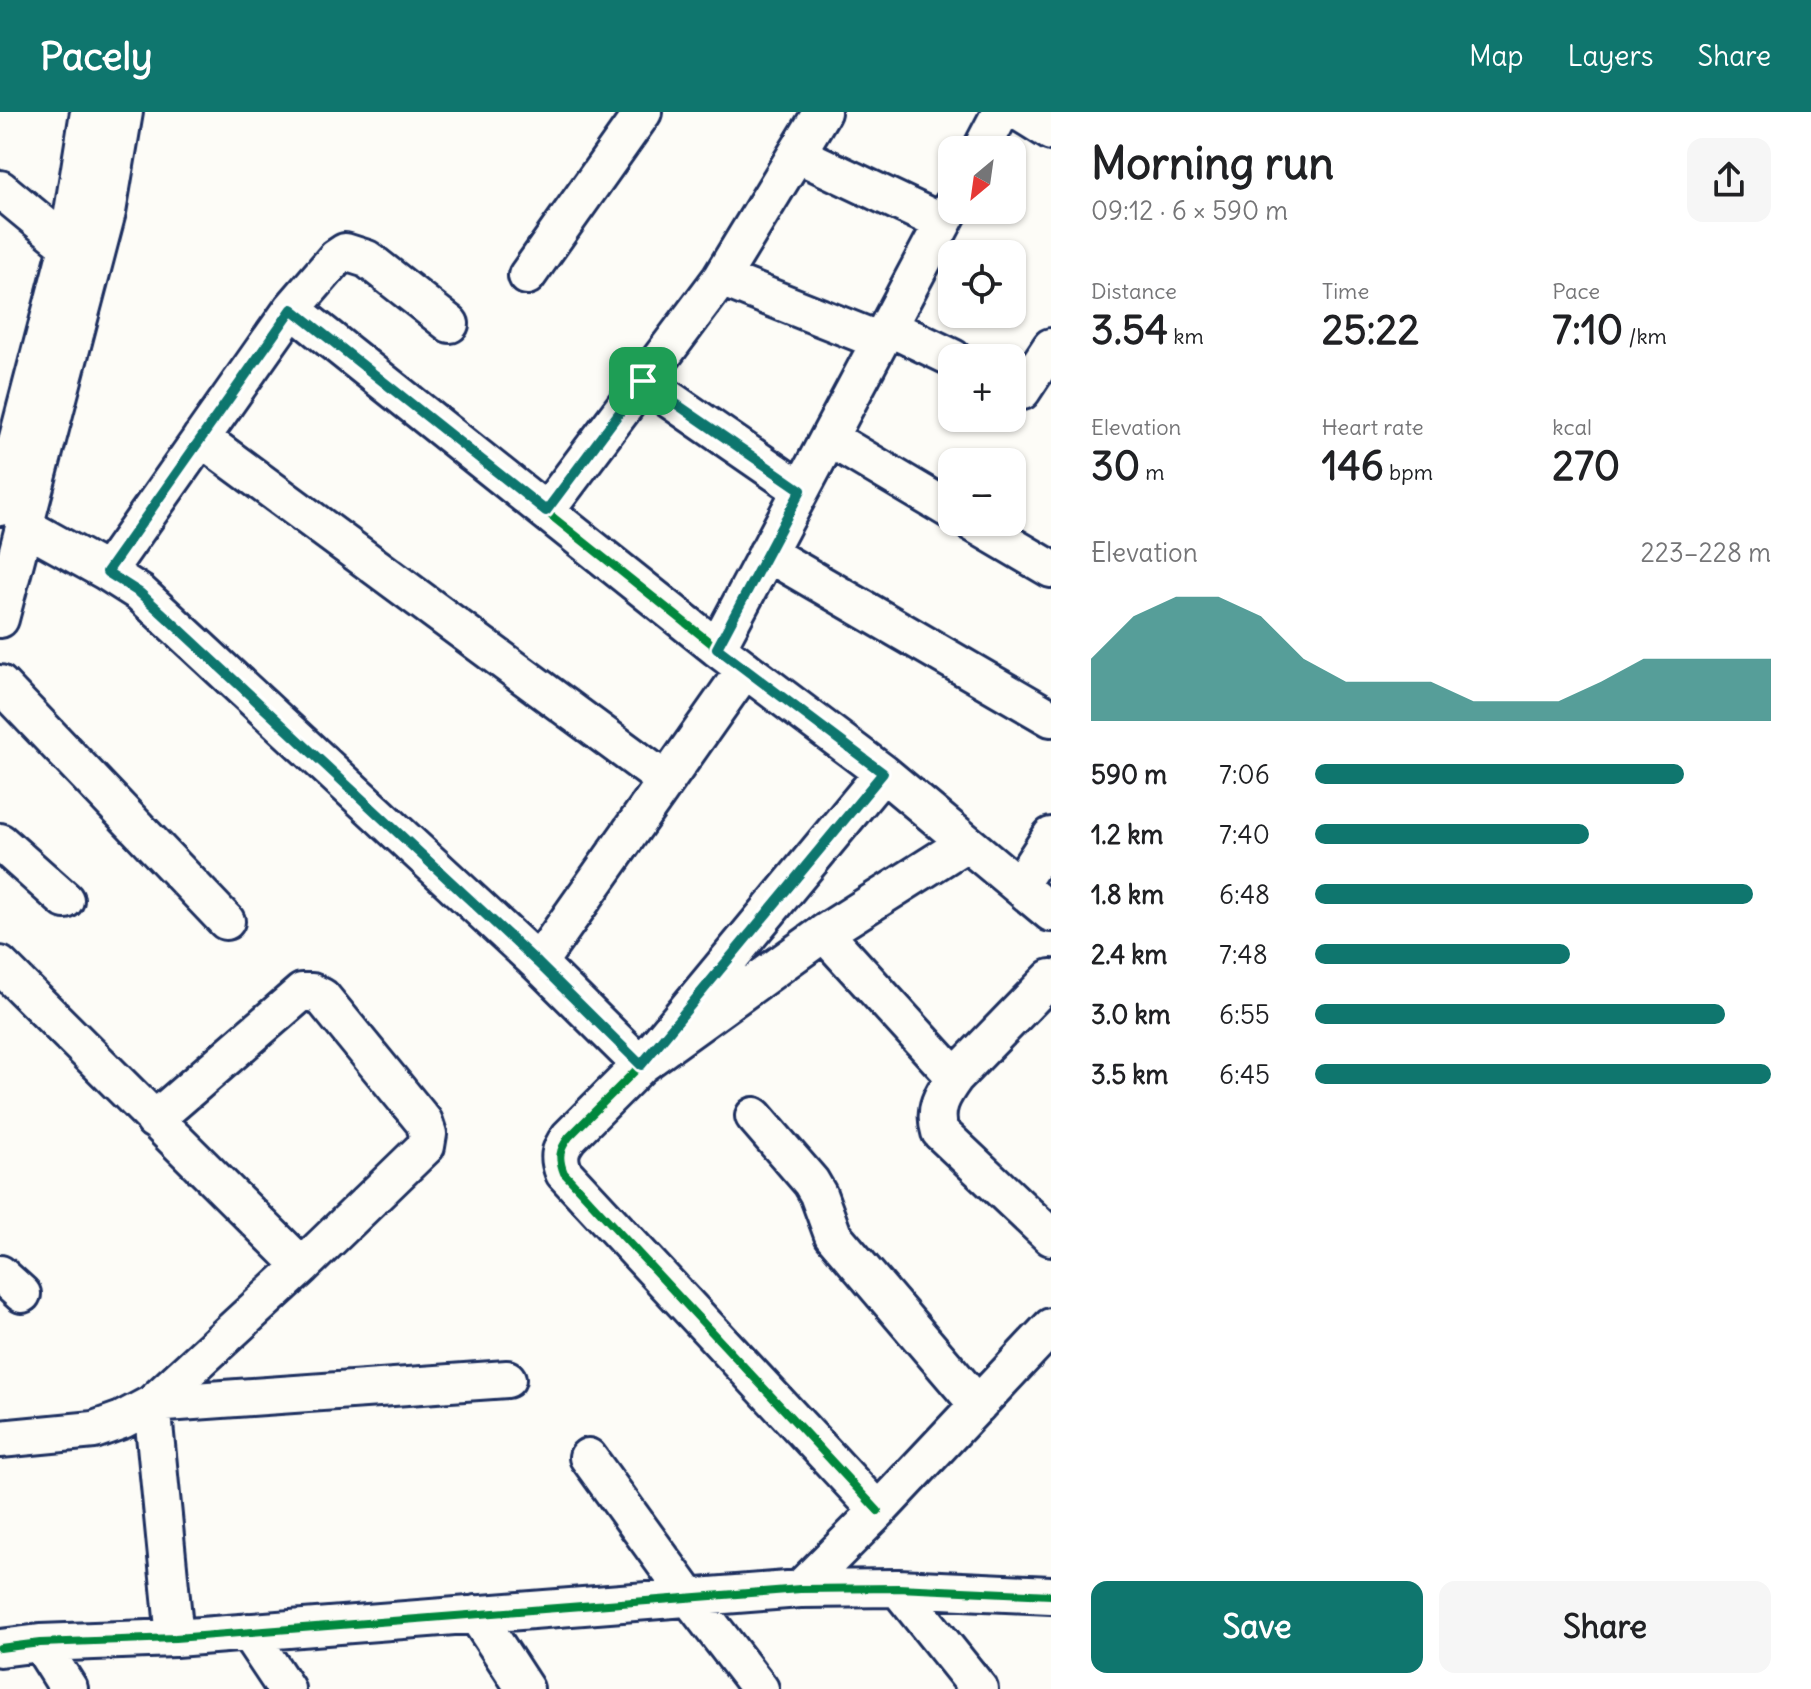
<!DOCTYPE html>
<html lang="en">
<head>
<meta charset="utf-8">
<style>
	:root { --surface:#fff; --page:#f6f6f6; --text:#202124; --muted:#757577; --accent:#0f766e }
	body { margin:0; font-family:Delius,sans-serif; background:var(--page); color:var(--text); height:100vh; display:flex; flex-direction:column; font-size:30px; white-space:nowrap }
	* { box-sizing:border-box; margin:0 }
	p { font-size:26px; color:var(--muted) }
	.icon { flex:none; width:44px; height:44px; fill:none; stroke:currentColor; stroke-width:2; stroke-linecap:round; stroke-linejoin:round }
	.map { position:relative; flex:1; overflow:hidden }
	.drawer { display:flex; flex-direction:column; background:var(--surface); width:760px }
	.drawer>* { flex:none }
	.needle { width:52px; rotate:209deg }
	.controls { position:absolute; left:938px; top:24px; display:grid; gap:16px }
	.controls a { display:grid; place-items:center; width:88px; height:88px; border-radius:16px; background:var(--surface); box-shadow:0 2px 6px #0004; font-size:40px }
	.pin { position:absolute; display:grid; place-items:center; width:68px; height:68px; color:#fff; margin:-34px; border-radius:16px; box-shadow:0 4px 12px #0006 }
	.round { display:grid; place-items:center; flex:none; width:84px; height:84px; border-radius:16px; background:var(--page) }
	.head { display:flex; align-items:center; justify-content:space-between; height:136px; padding:0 40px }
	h1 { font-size:44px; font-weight:800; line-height:60px }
	.figures { display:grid; grid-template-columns:repeat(3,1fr); gap:12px; height:136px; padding:8px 40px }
	.figures div { display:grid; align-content:center }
	.figures b { font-size:40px; font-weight:800 }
	.figures small { font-size:22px; font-weight:400 }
	.figures p { font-size:22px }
	.chart { height:224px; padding:16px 40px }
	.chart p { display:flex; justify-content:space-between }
	.chart svg { width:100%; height:144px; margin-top:8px; fill:var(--accent); opacity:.7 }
	.cta { display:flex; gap:16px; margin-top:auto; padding:16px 40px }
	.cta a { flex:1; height:92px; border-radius:16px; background:var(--accent); color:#fff; font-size:32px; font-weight:800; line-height:92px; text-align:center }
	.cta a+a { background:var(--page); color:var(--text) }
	ul { padding:0 40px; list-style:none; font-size:26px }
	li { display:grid; grid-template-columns:128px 96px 1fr; align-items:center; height:60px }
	li i { height:20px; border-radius:10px; background:var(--accent) }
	header { display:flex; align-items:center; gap:48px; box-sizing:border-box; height:112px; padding:0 40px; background:var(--accent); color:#fff }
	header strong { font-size:38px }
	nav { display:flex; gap:44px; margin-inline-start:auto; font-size:28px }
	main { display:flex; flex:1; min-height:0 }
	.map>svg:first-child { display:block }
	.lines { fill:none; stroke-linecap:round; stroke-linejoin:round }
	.minor-casing { stroke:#1b2f5e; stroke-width:42 }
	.minor { stroke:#fdfcf7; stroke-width:36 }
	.cycleway-casing { stroke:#fdfcf7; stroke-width:13 }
	.cycleway { stroke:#00873e; stroke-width:8 }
	.route-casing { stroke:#fff; stroke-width:16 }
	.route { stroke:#0f766e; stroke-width:10 }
</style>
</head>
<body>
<header>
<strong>Pacely</strong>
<nav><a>Map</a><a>Layers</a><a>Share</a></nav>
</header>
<main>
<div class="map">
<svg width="1051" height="1577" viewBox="0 0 1051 1577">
	<rect width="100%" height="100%" fill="#fdfcf7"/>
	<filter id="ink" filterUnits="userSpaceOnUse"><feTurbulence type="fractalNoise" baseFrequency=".0125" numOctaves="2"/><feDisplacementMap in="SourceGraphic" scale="16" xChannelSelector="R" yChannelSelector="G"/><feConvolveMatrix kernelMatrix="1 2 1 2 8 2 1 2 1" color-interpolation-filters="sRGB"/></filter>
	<g filter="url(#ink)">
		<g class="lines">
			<defs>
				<path id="minor" d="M1019 0 1051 20
					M981 38 1001 0
					M797 42 943 111
					M0 77 68 133
					M527 164 643 0
					M721 166 880 229
					M292 197 717 536 883 661 641 953 569 1025C559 1038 558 1046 564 1061L878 1399
					M888 215 953 246
					M643 269 801 378
					M1022 279 1051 235
					M201 326 666 669
					M829 326 952 399
					M0 395 67 138 89 0
					M546 399 721 166 822 0
					M971 410 1051 457
					M24 414 107 460 140 481 538 851 641 953 824 821 966 731
					M767 441 1051 606
					M107 460 292 197 336 146 345 140 367 147 450 212
					M0 507 107 100 124 0
					M717 536 952 94
					M0 572 226 809
					M883 661 1051 801
					M0 730 65 788
					M1019 773 1051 724
					M824 821 955 965
					M538 851 745 557
					M0 853 302 1154
					M1051 866 955 965C942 983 933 997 940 1020L1051 1125
					M754 1004 811 1070 818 1082 833 1123 978 1293
					M0 1162 22 1182
					M0 1327 94 1318 122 1308 152 1292 302 1154 426 1034 428 1022 424 1010 322 885 312 880H302L154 1008
					M588 1345 689 1485 760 1577
					M898 1476 979 1577
					M800 1477 878 1399 1051 1215
					M476 1502 525 1577
					M248 1520 286 1577
					M175 1526 152 1292 507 1267
					M40 1531 69 1577
					M0 1536 40 1531 175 1526 800 1477 898 1476 1051 1483"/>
			</defs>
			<use href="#minor" class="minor-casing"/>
			<use href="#minor" class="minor"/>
			<defs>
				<path id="cycleway" d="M292 197 717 536 883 661 641 953 569 1025C559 1038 558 1046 564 1061L878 1399
					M0 1536 40 1531 175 1526 800 1477 898 1476 1051 1483"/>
			</defs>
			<use href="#cycleway" class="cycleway-casing"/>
			<use href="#cycleway" class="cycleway"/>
		</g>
	</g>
	<g class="lines" filter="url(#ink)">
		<defs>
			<path id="route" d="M292 197 546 399 643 269 801 378 717 536 883 661 641 953 538 851 163 502 140 481 107 460Z"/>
		</defs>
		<use href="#route" class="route-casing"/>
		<use href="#route" class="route"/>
	</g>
</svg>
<div class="controls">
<a><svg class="needle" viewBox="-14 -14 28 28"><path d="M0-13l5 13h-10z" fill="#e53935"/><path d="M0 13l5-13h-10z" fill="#757577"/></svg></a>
<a><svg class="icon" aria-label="locate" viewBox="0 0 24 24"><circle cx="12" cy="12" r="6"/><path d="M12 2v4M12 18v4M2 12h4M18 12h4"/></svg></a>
<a>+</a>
<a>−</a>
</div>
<div class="pin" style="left:643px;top:269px;background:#1e9e55"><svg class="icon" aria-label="arrive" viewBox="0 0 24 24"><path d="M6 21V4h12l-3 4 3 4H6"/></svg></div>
</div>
<section class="drawer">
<div class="head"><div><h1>Morning run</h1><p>09:12 · 6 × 590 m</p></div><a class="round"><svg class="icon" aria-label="share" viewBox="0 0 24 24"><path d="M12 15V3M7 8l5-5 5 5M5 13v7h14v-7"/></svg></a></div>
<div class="figures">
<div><p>Distance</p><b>3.54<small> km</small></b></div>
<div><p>Time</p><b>25:22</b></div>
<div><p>Pace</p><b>7:10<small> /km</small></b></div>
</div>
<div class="figures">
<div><p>Elevation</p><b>30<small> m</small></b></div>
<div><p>Heart rate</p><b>146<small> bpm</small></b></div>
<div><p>kcal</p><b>270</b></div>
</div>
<div class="chart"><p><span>Elevation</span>223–228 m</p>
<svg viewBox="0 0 160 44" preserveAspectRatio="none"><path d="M0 44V25L10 12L20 6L30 6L40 12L50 25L60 32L70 32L80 32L90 38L100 38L110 38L120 32L130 25L140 25L150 25L160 25V44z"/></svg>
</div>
<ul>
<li><b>590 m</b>7:06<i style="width:81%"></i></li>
<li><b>1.2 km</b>7:40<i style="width:60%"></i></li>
<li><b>1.8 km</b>6:48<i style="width:96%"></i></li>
<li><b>2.4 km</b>7:48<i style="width:56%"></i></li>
<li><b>3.0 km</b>6:55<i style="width:90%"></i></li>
<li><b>3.5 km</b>6:45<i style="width:100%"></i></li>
</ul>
<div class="cta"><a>Save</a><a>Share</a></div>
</section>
</main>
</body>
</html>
